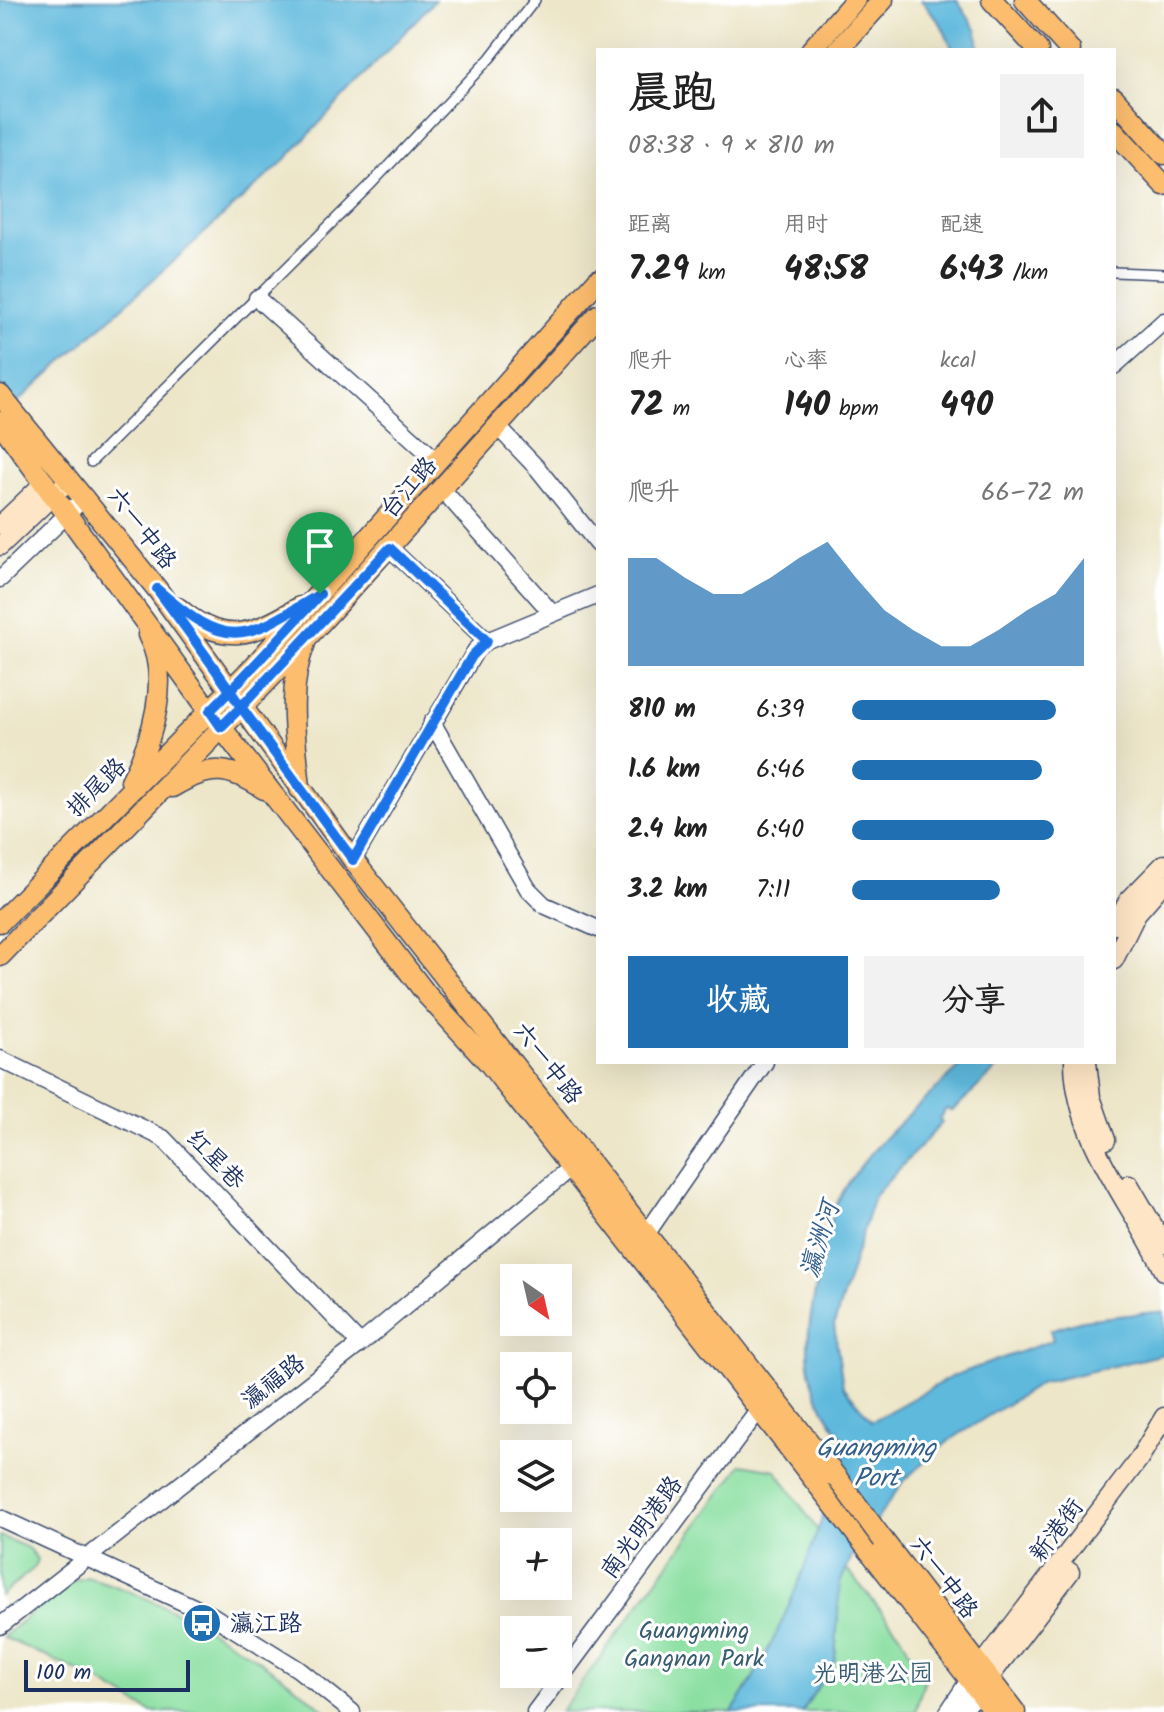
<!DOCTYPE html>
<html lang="zh">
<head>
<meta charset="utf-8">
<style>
	:root { --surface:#fff; --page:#f2f2f2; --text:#222; --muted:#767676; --accent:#1f6fb2 }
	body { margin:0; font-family:Kalam,"LXGW WenKai TC",sans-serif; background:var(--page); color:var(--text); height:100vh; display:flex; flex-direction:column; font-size:30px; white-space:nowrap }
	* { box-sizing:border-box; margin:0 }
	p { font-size:26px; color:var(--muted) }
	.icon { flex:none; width:44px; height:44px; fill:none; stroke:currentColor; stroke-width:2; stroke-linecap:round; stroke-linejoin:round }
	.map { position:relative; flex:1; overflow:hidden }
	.side { position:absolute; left:596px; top:48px; width:520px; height:1016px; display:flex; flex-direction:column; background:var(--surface); border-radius:0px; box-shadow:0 8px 32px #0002 }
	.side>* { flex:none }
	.needle { width:52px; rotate:146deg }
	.tools { position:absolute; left:500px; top:1264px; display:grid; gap:16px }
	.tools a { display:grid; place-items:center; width:72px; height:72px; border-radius:0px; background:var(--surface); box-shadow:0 8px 32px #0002; font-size:40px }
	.scale { position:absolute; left:24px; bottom:20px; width:166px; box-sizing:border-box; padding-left:8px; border:4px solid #1b2f5e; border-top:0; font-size:22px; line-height:28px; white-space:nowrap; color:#1b2f5e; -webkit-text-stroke:6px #fff; paint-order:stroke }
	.pin { position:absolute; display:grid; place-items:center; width:68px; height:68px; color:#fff; margin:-82px -34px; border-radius:50% 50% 50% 0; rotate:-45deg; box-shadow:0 0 8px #0007 }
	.pin .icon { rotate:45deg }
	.round { display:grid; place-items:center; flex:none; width:84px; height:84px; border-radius:0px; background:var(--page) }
	.head { display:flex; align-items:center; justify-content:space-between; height:136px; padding:0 32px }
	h1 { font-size:44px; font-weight:800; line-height:60px }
	.stats { display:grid; grid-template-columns:repeat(3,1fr); gap:12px; height:136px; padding:8px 32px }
	.stats div { display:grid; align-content:center }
	.stats b { font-size:34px; font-weight:800 }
	.stats small { font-size:22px; font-weight:400 }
	.stats p { font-size:22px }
	.chart { height:224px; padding:16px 32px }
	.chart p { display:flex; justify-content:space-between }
	.chart svg { width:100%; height:144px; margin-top:8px; fill:var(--accent); opacity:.7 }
	.button { display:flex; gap:16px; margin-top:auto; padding:16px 32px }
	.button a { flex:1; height:92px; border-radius:0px; background:var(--accent); color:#fff; font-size:32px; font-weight:800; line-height:92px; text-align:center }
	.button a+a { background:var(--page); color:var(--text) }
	ul { padding:0 32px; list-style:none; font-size:26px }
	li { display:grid; grid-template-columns:128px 96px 1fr; align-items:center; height:60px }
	li i { height:20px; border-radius:10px; background:var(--accent) }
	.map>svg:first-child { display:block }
	.green { fill:#8adfa1; stroke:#528780; stroke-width:2 }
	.water { fill:#5fb9dd; stroke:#3d749e; stroke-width:2 }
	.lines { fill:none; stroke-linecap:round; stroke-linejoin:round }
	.pedestrian-casing { stroke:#3a4a6e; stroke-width:12 }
	.tertiary-casing { stroke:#3a4a6e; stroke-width:19 }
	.secondary-casing { stroke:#3a4a6e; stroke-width:21 }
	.primary-casing { stroke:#3a4a6e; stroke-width:23 }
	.pedestrian { stroke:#fff; stroke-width:9 }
	.tertiary { stroke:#fff; stroke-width:16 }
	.secondary { stroke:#fee5c5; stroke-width:18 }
	.primary { stroke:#fcbd6e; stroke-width:20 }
	.primary-bridge-casing { stroke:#3a4a6e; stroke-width:23; stroke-linecap:butt }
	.primary-bridge { stroke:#fcbd6e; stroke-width:20 }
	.route-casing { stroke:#fff; stroke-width:16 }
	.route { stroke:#1a73e8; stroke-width:10 }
	.labels { text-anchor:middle; stroke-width:6; stroke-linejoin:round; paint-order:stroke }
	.street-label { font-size:24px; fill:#1b2f5e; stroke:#fff }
	.poi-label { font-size:24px; fill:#1b2f5e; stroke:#fff; text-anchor:start }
	.park-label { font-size:24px; fill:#375b6f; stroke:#fff }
	.water-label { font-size:26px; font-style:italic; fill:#335f8a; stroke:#fff }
</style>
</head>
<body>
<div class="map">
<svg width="1164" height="1712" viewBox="0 0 1164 1712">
	<rect width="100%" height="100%" fill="#fff"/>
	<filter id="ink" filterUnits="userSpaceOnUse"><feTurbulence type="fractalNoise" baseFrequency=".0125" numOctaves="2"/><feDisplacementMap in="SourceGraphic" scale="16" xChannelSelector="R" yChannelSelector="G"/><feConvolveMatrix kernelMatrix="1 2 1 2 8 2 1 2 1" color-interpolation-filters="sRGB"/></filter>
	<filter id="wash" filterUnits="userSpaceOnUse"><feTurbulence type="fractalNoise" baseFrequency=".006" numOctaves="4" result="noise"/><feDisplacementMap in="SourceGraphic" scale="32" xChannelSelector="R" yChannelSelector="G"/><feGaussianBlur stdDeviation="1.8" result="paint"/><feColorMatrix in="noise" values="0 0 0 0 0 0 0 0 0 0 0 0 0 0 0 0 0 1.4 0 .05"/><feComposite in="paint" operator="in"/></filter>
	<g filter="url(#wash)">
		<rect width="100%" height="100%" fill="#ede6c9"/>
		<path class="green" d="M742 1464 776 1470 818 1531C799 1590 766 1661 732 1712H560Z
			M0 1536 28 1548 37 1559 34 1568 0 1596Z
			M846 1568 901 1635 924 1681 915 1712H802L835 1660 840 1583Z
			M87 1577C170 1601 262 1656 327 1712H151L95 1679 3 1637 67 1583Z"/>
		<path class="water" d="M0 0H435L285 160 0 418Z
			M921 0H957L977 31 979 50H953L941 24Z
			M965 1062H1004L952 1111 946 1109 939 1119 942 1123 874 1196 834 1325 843 1386 872 1421 953 1376 1053 1340 1050 1330 1082 1320 1155 1312H1164V1354L1041 1383 950 1440 904 1480 852 1556 840 1583 835 1660 802 1712H732C786 1632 817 1535 847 1444 795 1377 805 1344 820 1266 825 1239 831 1209 847 1185 878 1137 924 1102 965 1062Z"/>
	</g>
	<g filter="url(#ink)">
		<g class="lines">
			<defs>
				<path id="pedestrian" d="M1114 272 1164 274
					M91 462 373 182 490 58 535 0"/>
				<path id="tertiary" d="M257 298 437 461
					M1114 366 1164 321
					M497 426 538 469 598 544
					M441 488 551 612
					M390 548 487 641
					M0 579 85 497
					M432 722 528 889 544 905 598 929
					M353 860 476 650 487 641 598 595
					M0 1059 163 1138 360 1344
					M647 1233 765 1062
					M0 1518 213 1616 298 1669 352 1712
					M0 1626 360 1344 571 1168
					M535 1712 758 1411
					M948 1712 969 1680
					M962 1712 979 1691"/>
				<path id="secondary" d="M0 525 45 482
					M0 546 69 480
					M1114 925 1128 901 1164 864
					M1114 960 1137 913 1164 882
					M1074 1062C1075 1141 1132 1203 1164 1271
					M1087 1062 1091 1097 1106 1140
					M1129 1184 1164 1244
					M980 1668 1139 1459 1164 1417
					M989 1678 1070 1572"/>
				<path id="primary" d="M992 0 1038 50
					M1025 0 1070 50
					M811 50 855 0
					M838 50 883 0
					M1114 98 1164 154
					M1114 131 1164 185
					M0 395 157 589 353 860 837 1478
					M0 422 221 727 427 995 489 1063 995 1712
					M178 608C224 648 253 635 300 607
					M131 781C152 740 172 679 148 635
					M172 787C209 765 228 765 264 789
					M300 789C296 740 286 691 305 643
					M0 922 256 664 598 280
					M0 956 275 673 598 315
					M883 1540 1015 1712"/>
			</defs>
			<use href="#pedestrian" class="pedestrian-casing"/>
			<use href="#tertiary" class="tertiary-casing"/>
			<use href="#secondary" class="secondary-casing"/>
			<use href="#primary" class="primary-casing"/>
			<use href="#pedestrian" class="pedestrian"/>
			<use href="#tertiary" class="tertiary"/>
			<use href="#secondary" class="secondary"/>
			<use href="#primary" class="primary"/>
			<defs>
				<path id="primary-bridge" d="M837 1478 883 1540"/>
			</defs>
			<use href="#primary-bridge" class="primary-bridge-casing"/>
			<use href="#primary-bridge" class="primary-bridge"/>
		</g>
	</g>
	<g class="lines" filter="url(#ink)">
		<defs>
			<path id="route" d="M320 594C284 634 248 673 210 711L221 727 241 707 353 860 472 656 487 641 390 548 241 707C215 667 186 628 157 589 229 652 243 641 320 594"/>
		</defs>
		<use href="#route" class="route-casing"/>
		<use href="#route" class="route"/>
	</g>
	<defs>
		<symbol id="bus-disc" viewBox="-11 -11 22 22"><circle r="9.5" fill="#1f6fb2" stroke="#fff"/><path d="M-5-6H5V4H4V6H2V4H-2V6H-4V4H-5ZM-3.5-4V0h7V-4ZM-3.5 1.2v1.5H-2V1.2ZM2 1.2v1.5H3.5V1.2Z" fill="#fff"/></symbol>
	</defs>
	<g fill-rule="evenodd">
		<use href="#bus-disc" x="180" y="1601" width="44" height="44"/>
	</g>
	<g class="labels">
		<g class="street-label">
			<text transform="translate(408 487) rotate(-49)" y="8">台江路</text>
			<text transform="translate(142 528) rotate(52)" y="8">六一中路</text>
			<text transform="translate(96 787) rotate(-45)" y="8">排尾路</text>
			<text transform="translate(548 1063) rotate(52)" y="8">六一中路</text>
			<text transform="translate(216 1159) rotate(46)" y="8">红星巷</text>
			<text transform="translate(273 1381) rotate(-38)" y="8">瀛福路</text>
			<text transform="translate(641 1527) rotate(-54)" y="8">南光明港路</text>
			<text transform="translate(1056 1530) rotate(-53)" y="8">新港街</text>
			<text transform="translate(944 1577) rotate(53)" y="8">六一中路</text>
		</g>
		<g class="poi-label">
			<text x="230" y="1631">瀛江路</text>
		</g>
		<g class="park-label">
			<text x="694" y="1638">Guangming<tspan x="694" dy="28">Gangnan Park</tspan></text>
			<text x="873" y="1681">光明港公园</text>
		</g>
		<g class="water-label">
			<text transform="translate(819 1239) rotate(-73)" y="9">瀛洲河</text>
			<text x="876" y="1456">Guangming<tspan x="876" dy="30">Port</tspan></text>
		</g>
	</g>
</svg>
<div class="tools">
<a><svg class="needle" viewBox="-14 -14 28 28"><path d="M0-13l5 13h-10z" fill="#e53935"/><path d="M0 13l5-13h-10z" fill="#767676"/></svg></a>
<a><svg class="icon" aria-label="locate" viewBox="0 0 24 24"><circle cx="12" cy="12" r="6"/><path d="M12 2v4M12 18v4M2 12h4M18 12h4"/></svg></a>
<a><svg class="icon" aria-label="layers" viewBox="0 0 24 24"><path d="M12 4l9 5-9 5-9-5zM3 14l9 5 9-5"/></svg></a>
<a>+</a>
<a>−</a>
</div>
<div class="scale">100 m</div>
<div class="pin" style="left:320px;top:594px;background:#1e9e55"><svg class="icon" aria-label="arrive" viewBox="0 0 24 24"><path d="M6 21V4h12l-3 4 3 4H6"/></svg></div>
<section class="side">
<div class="head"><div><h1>晨跑</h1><p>08:38 · 9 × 810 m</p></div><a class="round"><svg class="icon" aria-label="share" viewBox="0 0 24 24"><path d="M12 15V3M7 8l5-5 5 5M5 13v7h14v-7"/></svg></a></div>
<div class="stats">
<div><p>距离</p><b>7.29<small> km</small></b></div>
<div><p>用时</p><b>48:58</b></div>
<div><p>配速</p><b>6:43<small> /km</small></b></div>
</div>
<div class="stats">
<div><p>爬升</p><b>72<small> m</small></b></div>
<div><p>心率</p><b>140<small> bpm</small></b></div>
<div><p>kcal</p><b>490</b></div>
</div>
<div class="chart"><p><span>爬升</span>66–72 m</p>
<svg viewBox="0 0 160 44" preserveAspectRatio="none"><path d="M0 44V11L10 11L20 17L30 22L40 22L50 17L60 11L70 6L80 17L90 27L100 33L110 38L120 38L130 33L140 27L150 22L160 11V44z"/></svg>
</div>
<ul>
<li><b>810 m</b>6:39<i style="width:88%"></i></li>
<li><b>1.6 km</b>6:46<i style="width:82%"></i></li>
<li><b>2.4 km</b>6:40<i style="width:87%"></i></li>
<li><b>3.2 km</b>7:11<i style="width:64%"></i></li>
</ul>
<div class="button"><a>收藏</a><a>分享</a></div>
</section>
</div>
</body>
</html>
